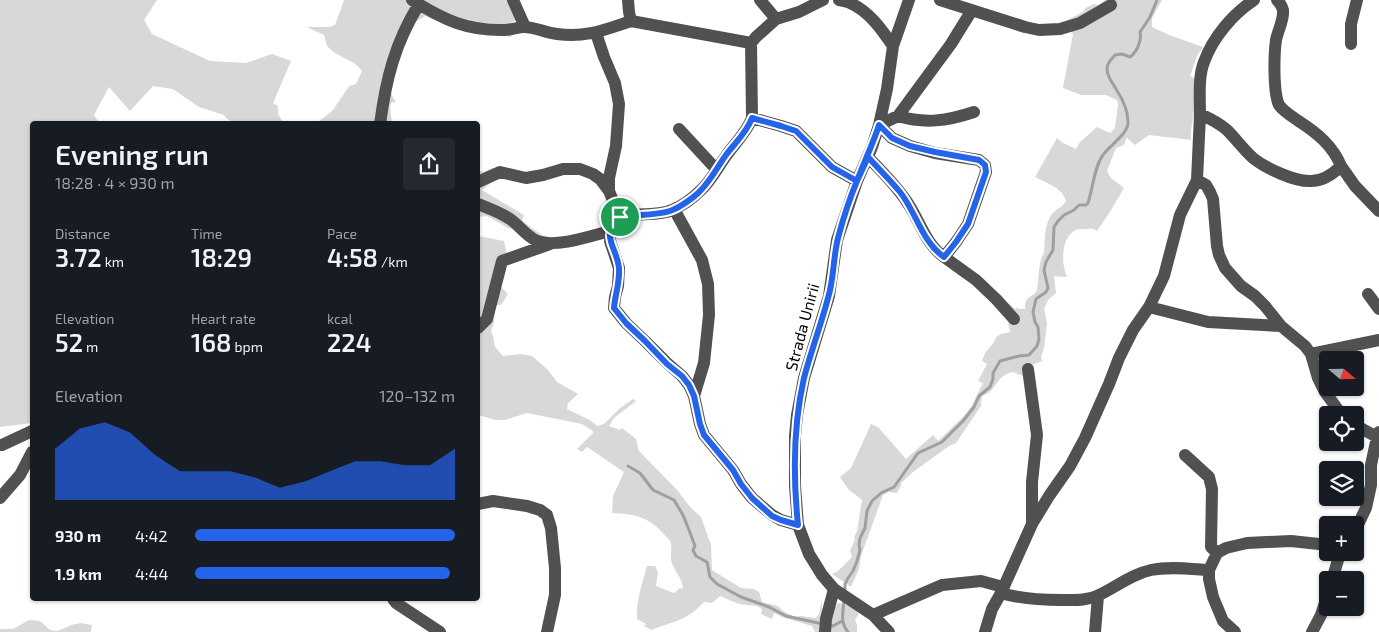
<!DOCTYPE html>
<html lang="en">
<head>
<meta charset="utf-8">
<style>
	:root { --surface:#171b24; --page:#242831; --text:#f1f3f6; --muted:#9ea1a6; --accent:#2563eb }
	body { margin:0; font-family:"Exo 2",sans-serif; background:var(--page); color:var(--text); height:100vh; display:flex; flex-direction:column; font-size:19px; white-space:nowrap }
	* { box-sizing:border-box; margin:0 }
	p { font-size:16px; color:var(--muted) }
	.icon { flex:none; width:28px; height:28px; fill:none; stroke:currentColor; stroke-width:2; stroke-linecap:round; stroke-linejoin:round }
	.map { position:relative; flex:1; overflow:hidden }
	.sheet { position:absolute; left:30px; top:121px; width:450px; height:480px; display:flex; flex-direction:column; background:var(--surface); border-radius:5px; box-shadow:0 1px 4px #0004 }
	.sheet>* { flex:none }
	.needle { width:32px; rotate:110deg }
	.fabs { position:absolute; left:1319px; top:351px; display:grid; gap:10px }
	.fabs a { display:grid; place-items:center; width:45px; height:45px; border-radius:5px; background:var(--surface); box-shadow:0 1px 4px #0004; font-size:25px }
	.pin { position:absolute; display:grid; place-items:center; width:42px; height:42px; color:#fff; margin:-21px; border:2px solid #fff; border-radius:50%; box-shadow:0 1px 5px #0007 }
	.round { display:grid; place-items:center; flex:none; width:52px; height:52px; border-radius:5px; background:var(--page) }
	.overview { display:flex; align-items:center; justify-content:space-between; height:85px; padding:0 25px }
	h1 { font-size:28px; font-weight:600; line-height:38px }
	.figures { display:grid; grid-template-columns:repeat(3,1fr); gap:8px; height:85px; padding:5px 25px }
	.figures div { display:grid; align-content:center }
	.figures b { font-size:25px; font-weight:600 }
	.figures small { font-size:14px; font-weight:400 }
	.figures p { font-size:14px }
	.chart { height:140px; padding:10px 25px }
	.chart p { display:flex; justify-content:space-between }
	.chart svg { width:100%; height:90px; margin-top:5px; fill:var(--accent); opacity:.7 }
	ul { padding:0 25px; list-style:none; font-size:16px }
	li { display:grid; grid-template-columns:80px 60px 1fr; align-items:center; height:38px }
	li i { height:12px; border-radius:6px; background:var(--accent) }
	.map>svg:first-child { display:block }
	.green { fill:#d8d8d8 }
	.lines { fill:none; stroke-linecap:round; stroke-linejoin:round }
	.stream { stroke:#9f9f9f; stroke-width:3 }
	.minor { stroke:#515151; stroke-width:12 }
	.route-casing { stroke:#fff; stroke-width:10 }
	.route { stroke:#2563eb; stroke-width:6 }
	.labels { text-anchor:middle; stroke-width:5; stroke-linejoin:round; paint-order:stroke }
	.street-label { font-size:16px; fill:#000; stroke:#fff }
</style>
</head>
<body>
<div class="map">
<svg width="1379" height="632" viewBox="0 0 1379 632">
	<rect width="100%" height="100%" fill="#fff"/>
	<path class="green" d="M0 0H157L144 20 152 34 210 61 246 63 272 54 291 61 273 103 278 106V114L284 124H236L226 118 224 115 199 107 173 89 153 86 130 111 109 87 94 115 100 124H32V423L0 427Z
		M344 0H508L516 20 508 24 511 37 455 29 425 16 416 22 397 58 390 92 396 102 391 103 390 107 392 124H316L333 110 349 86 356 84 362 71C354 59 338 58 328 47 326 44 325 39 324 35L307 27H329L335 25Z
		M1105 0H1162L1152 18V27L1169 35 1203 47 1197 56 1190 76 1196 79C1195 90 1195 101 1194 112 1193 121 1190 130 1191 140L1149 135 1135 145 1127 138 1126 139 1124 145 1116 148 1107 171 1111 178 1124 188 1108 215 1097 231C1092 228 1091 229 1086 229 1081 230 1078 228 1074 231 1061 239 1061 264 1067 277L1054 276 1056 293 1048 300 1044 309 1047 323 1044 348 1041 357 1042 361 1032 365 1023 376 1013 372C995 375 998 391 982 396L981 404V406L956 443 949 446 913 472 901 483V486L897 493 888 492 883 495 861 556 859 569 851 587 832 574 838 571 852 557 850 551 855 539 854 537 857 531 862 500 849 490 840 477 851 468 871 424 878 427 906 459 933 435 938 441 963 417 971 407 983 383 978 381 987 364 982 361 985 353 994 342 996 337 1001 334 1010 332 1007 317 995 292 1015 309 1017 308 1020 309H1025C1025 293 1033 299 1037 290 1037 289 1038 282 1038 281 1039 272 1039 261 1044 253 1045 241 1044 224 1052 214 1056 209 1063 207 1066 201 1063 188 1046 183 1035 177L1057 138 1063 143 1076 149 1080 142 1097 127 1110 133 1115 128 1118 104 1117 100 1106 95H1081L1063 88 1073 34 1066 21 1084 11 1085 8 1094 4 1098 5Z
		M492 168 497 170V178L482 190 524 215 522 221 542 235 548 238 508 228 487 216 478 217V170L483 172Z
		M478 236 504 241 509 264 506 266 500 286 508 294 501 305H496C493 316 496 321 491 331L493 336 495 347 503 356 521 354 532 356 548 370 557 382 578 394 568 403 567 409 590 420 597 426 604 424 619 409 633 399 636 401 614 418 609 426 620 430 622 428 636 439 639 451 678 491 690 507 701 517 711 545 712 570 741 588 754 589 759 592 762 602 778 606 783 611 795 617 801 616 815 618 819 615 822 599 821 632H815L812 626 782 617 774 613 772 619 761 614 762 609 757 606 739 604 720 596 712 603 704 602C687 621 674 621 651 630L644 626 646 624 637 619C636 601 642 584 647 566H655L658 573 656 586 674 593 680 588 683 589C683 578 673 570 671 560 670 554 673 547 670 541 668 538 664 535 662 532 647 516 633 514 612 513L613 496 624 472 587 447 582 452 577 449 593 433V431L582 424 527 413 505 420H496L478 415Z
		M838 603 848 605 858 612V616L855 619 857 625V632H829L831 614Z
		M29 620 40 621 50 630 58 631 71 625 80 623 92 625 91 632H0V629H13Z"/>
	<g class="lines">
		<path class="stream" d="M628 466 640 473 653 490 674 500 683 515 689 530 695 546 693 550 696 556 707 562 710 577 717 584 741 597 769 607 786 616 823 624
			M845 592V584L848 578 853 571 857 561 860 550 859 545 860 538 865 528 867 511 872 501 881 493 894 487 918 453 942 442 963 421 974 407 979 396 990 387 993 379V373L1000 361 1019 356 1029 355 1037 346 1039 339 1038 327 1035 322 1033 312 1036 299 1046 292 1048 288 1044 270 1046 262 1053 250 1054 227 1058 221 1064 215 1074 210 1079 205H1086L1088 203C1093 188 1094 167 1103 155 1109 146 1129 133 1128 122 1128 111 1122 98 1116 89 1112 81 1107 78 1107 68 1107 63 1112 59 1115 55L1122 54 1130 57C1137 52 1142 40 1140 32L1150 17 1157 0
			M844 601C843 612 840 623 848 632
			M829 625 833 626 842 621"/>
		<path class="minor" d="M412 0C444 20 467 31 505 30 511 30 518 27 524 27 535 27 546 33 557 34 586 38 604 30 631 21
			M513 0 525 27
			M628 0 629 12 631 21 751 43
			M760 0 776 19
			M839 0C842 1 847 1 850 3 869 11 882 30 893 46
			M909 0 893 46 887 89 879 125 872 147 857 181 837 240 829 296 804 378 797 415 795 436V486L798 525 809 554 822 575 834 589 873 615 942 585 981 581 1003 587
			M940 0 1025 27 1039 30 1060 29 1080 23 1111 5
			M1254 0C1233 14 1213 37 1204 62 1198 77 1200 98 1200 115 1199 136 1198 158 1197 180L1206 185 1210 192 1213 199 1217 246 1219 255 1225 268 1241 286 1255 296 1265 306 1281 326 1305 346 1311 354 1318 378 1325 392 1342 415
			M972 10 951 44 898 116 879 125 892 138 910 146 935 153 979 160 985 165 986 172 968 224 956 242 944 257 976 280 996 299 1014 319
			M596 33 604 57 615 83 619 104 616 146 609 178V191L620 217
			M751 43 756 37 776 19 799 12 823 0
			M1351 44V24L1357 0
			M1200 114C1209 118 1219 123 1227 130 1236 139 1244 150 1253 158 1265 168 1295 182 1311 181 1323 181 1333 174 1341 166 1333 146 1317 133 1300 122 1293 117 1284 112 1279 105 1273 92 1274 54 1276 40 1278 30 1284 20 1283 10 1282 6 1280 3 1277 0
			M898 116C925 124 947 121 974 112
			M752 118 781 126 796 131 832 167 857 181
			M380 124C386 79 395 43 419 4
			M679 129 716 169
			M868 157C882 172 898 187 909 205 920 222 926 244 944 257
			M1341 166 1355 186 1379 211
			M478 182 500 172 526 178 543 175 563 169H580L593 174 600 179 609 191
			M478 204C488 208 500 212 510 219 519 225 526 236 537 241 556 248 591 236 610 231V241L619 268 618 286 615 297 614 308 626 323 645 341 667 363 682 376 689 385 694 396 700 424 704 435 733 470 741 484 752 498 772 515 781 520 798 525
			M674 209 702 260 708 284 709 315 704 363 694 396
			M610 231C621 205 651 220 672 210 682 206 693 198 701 190 711 181 718 167 726 156 735 143 747 132 752 118L751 43
			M1368 294 1379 309
			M1149 307 1208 322 1281 326
			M478 328 487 319 502 261 550 244
			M1311 354 1379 340
			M1028 369 1037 435 1032 482V524
			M1355 425 1377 437
			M2 445 32 431
			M1185 455 1209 477 1212 489 1211 547 1217 553
			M0 498 20 475 32 452
			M478 504 493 501 527 506 540 510 547 515 551 528 555 568V595L547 632
			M1355 531 1366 508 1371 485V465L1377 437 1379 432
			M1332 580 1338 560 1342 552
			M1001 593C1021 599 1041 600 1062 600 1074 600 1087 601 1099 595 1116 587 1132 574 1151 570 1170 566 1190 569 1209 570
			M393 599 396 603 440 632
			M873 615 889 632
			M825 632 826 619 834 589
			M985 632 992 609 1001 593 1032 524 1049 496 1070 466 1085 438 1109 384 1119 358 1133 330 1149 307 1164 276 1180 215 1197 180
			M1095 632 1098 596
			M1235 632 1223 621 1213 597 1209 579V570L1217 553 1226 548 1247 543 1291 541 1328 545
			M1312 632 1321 615 1328 594"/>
	</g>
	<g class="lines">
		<defs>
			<path id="route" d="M620 217C599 236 617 247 619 268 620 282 615 295 614 308L626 323 645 341 667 364 682 376 689 385 694 396 700 424 704 435 733 470 741 484 752 498 772 516 781 520 798 525C793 476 793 426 804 378 811 351 821 325 828 298 834 279 833 258 838 238 843 219 849 200 857 181 864 162 873 144 879 125L892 138 910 146 935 152 979 160 985 165 986 172 968 224 956 242 944 257C922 242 916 212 900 192 890 180 878 168 868 157L857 181 832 167 796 131 781 126 752 118C747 132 735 143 726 155 718 166 711 180 701 190 695 197 679 208 670 211 654 216 636 214 620 217"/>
		</defs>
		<use href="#route" class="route-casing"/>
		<use href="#route" class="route"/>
	</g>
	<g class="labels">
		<g class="street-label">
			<text transform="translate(802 327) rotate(-75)" y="6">Strada Unirii</text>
		</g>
	</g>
</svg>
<div class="fabs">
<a><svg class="needle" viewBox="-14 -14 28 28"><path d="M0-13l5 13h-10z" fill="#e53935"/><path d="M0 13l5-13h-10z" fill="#9ea1a6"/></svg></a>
<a><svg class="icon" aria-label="locate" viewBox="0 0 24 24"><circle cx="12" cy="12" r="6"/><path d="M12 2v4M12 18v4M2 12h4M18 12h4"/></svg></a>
<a><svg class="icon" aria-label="layers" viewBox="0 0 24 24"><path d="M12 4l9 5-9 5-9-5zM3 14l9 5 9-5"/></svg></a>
<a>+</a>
<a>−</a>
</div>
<div class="pin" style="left:620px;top:217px;background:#1e9e55"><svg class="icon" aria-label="arrive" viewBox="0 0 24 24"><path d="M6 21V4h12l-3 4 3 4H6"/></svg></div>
<section class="sheet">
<div class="overview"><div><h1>Evening run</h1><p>18:28 · 4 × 930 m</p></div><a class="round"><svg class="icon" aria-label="share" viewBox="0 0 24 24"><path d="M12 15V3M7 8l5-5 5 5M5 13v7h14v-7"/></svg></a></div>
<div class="figures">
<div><p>Distance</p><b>3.72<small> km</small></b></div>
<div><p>Time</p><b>18:29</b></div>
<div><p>Pace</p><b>4:58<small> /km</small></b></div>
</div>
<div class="figures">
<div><p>Elevation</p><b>52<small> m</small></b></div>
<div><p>Heart rate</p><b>168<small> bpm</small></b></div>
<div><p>kcal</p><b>224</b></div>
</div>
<div class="chart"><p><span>Elevation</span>120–132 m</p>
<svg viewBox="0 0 160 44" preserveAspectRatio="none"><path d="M0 44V19L10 9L20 6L30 11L40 22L50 30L60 30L70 30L80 33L90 38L100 35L110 30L120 25L130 25L140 27L150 27L160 19V44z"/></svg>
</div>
<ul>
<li><b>930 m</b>4:42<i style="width:100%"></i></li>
<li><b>1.9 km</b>4:44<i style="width:98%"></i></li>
</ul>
</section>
</div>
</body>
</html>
